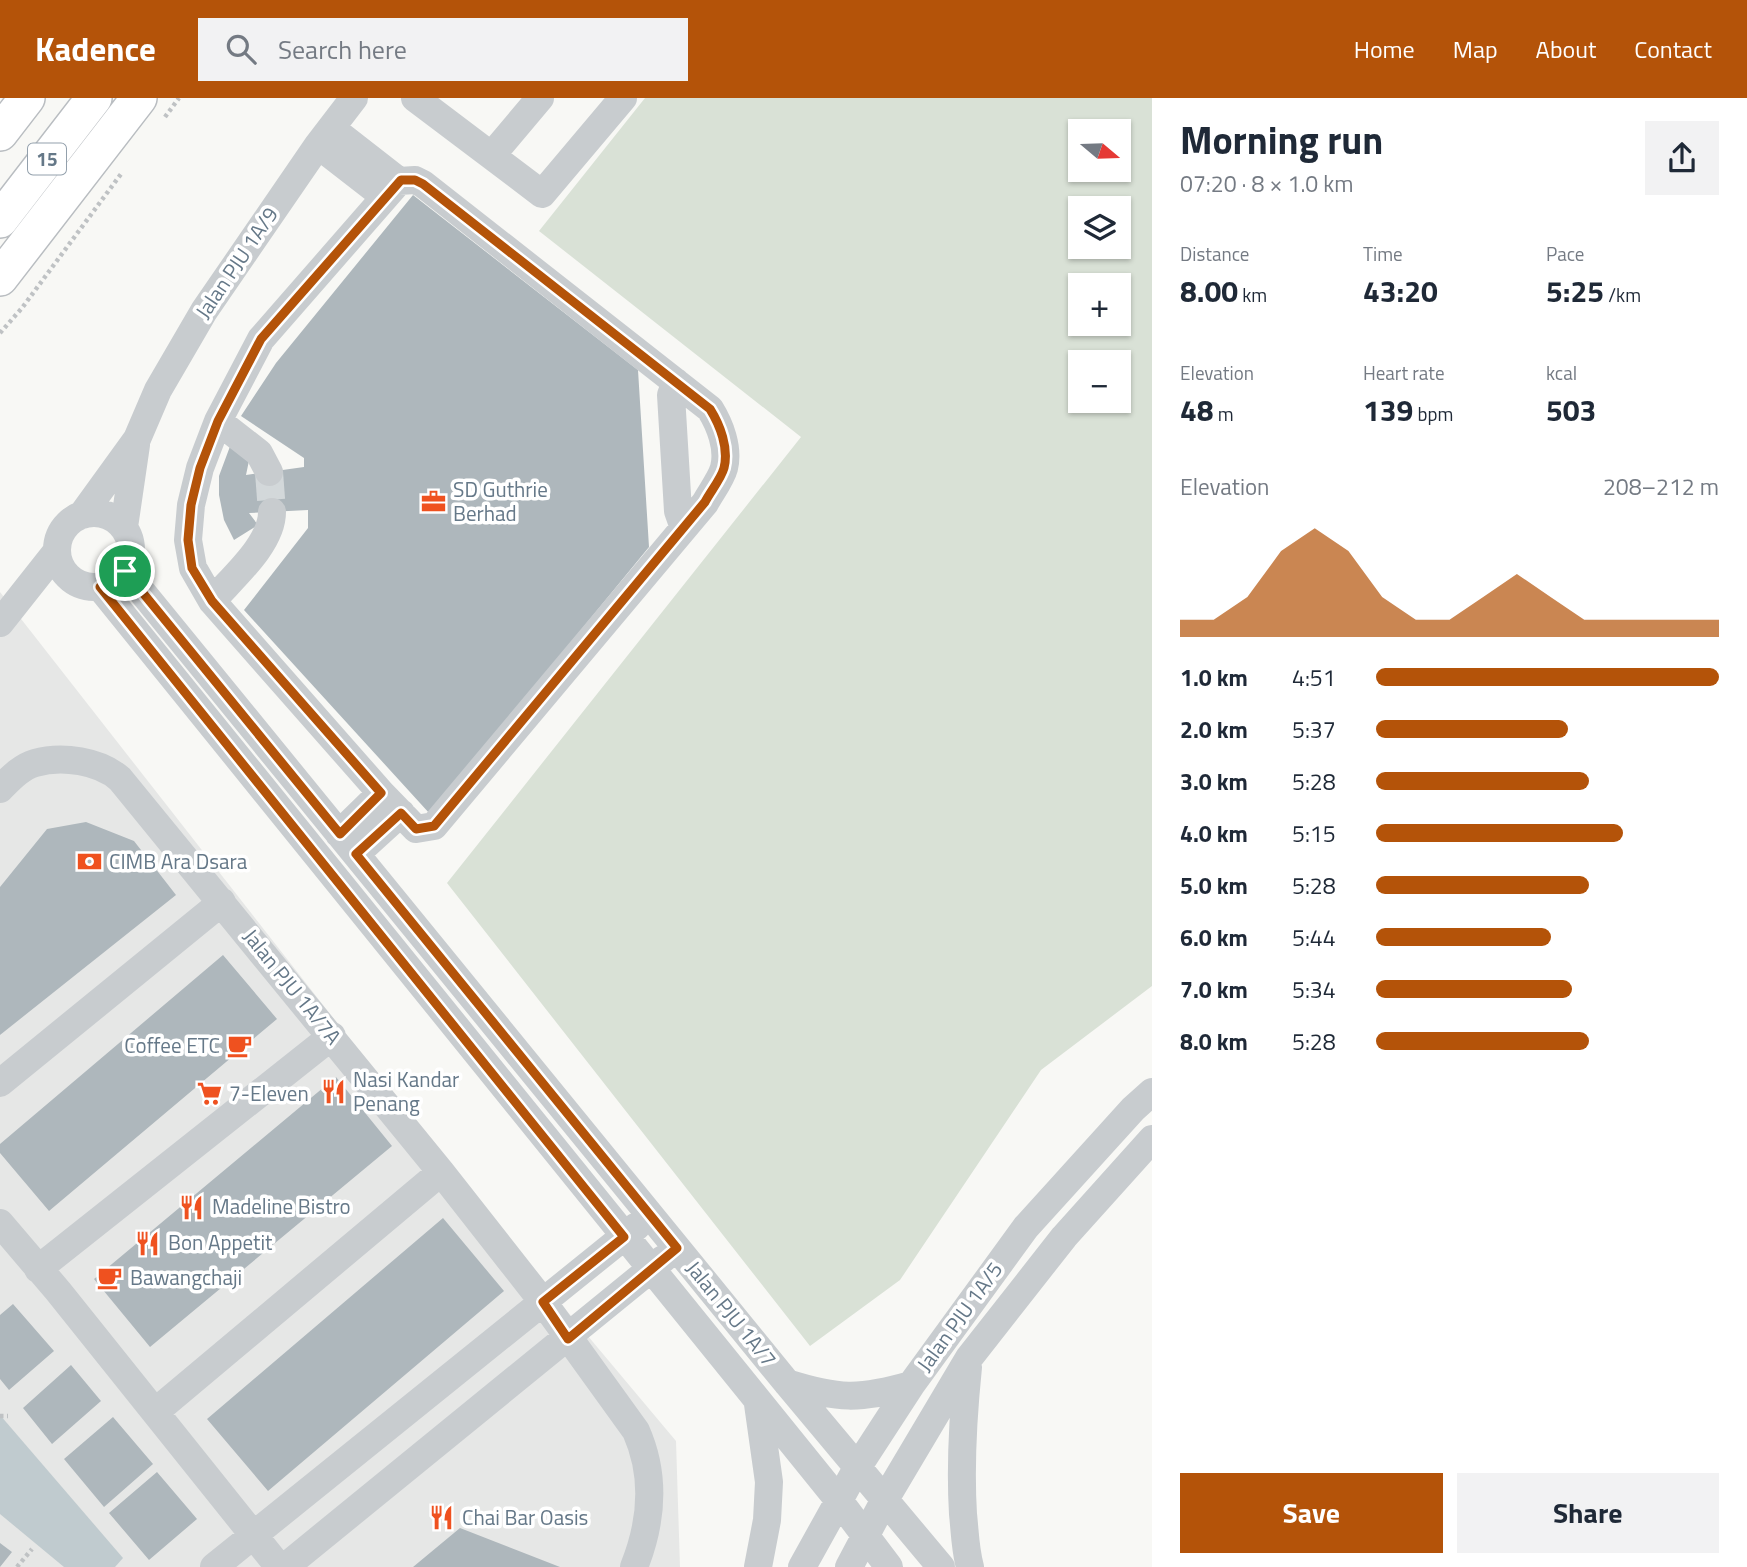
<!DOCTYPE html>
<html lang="en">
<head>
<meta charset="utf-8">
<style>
	:root { --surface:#fff; --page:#f2f2f3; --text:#1f2937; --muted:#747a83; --accent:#b45309 }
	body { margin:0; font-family:"Titillium Web",sans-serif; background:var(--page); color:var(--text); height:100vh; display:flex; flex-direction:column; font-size:26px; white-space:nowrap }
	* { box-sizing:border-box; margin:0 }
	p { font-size:23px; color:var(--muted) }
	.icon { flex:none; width:38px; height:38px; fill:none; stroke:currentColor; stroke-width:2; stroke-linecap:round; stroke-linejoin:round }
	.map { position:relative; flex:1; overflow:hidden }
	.side { display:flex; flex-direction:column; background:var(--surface); width:595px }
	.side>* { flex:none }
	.needle { width:46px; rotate:109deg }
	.buttons { position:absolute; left:1068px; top:21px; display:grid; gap:14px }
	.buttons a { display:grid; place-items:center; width:63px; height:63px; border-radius:0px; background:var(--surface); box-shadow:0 2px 5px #0004; font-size:35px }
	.pin { position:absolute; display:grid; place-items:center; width:60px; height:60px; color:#fff; margin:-30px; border:4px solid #fff; border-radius:50%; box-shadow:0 2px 7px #0007 }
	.round { display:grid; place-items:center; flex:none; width:74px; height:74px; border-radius:0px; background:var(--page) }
	.summary { display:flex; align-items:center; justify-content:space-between; height:119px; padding:0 28px }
	h1 { font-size:38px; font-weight:700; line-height:52px }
	.stats { display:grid; grid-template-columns:repeat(3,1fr); gap:10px; height:119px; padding:7px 28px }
	.stats div { display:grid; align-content:center }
	.stats b { font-size:30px; font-weight:700 }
	.stats small { font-size:19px; font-weight:400 }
	.stats p { font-size:19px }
	.chart { height:196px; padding:14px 28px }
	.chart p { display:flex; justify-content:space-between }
	.chart svg { width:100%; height:126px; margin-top:7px; fill:var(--accent); opacity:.7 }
	.cta { display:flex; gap:14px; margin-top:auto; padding:14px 28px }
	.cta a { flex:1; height:80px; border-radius:0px; background:var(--accent); color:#fff; font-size:28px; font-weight:700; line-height:80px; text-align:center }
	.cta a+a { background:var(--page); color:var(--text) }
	ul { padding:0 28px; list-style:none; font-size:23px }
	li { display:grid; grid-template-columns:112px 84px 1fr; align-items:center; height:52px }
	li i { height:18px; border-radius:9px; background:var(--accent) }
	header { display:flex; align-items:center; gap:42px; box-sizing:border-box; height:98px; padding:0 35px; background:var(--accent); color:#fff }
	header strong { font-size:33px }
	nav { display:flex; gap:38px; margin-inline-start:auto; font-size:24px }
	.search { width:490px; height:63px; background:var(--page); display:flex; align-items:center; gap:18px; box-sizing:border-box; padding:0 24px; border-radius:0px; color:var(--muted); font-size:26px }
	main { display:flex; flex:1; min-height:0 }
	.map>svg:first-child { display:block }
	.built { fill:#e6e7e6 }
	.green { fill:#d9e1d6; fill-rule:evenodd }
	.water { fill:#c0cbcf }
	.building { fill:#aeb7bc }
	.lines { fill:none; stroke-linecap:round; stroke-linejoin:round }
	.minor-tunnel { stroke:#d3d8da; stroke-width:28; stroke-dasharray:28 14; stroke-linecap:butt }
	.major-casing { stroke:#b9bdc1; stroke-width:38 }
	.path { stroke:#bfc2c4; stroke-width:4.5; stroke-dasharray:3.5 3.5; stroke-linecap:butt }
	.minor { stroke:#c8cccf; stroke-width:28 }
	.major { stroke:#fff; stroke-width:35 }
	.route-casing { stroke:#fff; stroke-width:14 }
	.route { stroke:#b45309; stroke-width:9 }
	.labels { text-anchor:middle; stroke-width:7; stroke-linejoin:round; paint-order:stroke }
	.shield { fill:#fff; stroke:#93a0ac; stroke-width:2 }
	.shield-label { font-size:19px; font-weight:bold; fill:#657888 }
	.street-label { font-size:21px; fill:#657888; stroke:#fff }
	.poi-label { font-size:21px; fill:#657888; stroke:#fff; text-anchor:start }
</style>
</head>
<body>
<header>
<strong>Kadence</strong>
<div class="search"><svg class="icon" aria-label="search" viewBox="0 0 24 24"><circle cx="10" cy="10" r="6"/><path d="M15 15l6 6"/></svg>Search here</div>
<nav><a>Home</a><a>Map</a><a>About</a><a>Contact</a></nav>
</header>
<main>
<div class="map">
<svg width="1152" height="1469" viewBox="0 0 1152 1469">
	<rect width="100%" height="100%" fill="#f8f8f5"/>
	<path class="built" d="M0 494 499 1132 676 1343 680 1469H0Z"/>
	<path class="green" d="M645 0H1152V888L1041 972 900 1182 810 1248 447 785 801 339 539 133ZM1080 33H1118V72H1080ZM1080 110H1118V149H1080ZM1080 187H1118V226H1080ZM1080 264H1118V303H1080Z"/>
	<path class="water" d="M0 1317 123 1460 115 1469H64L0 1416Z"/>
	<path class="building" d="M413 97 638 272 649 449 430 716 244 512 308 430V412L249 415 258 427 234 442 224 422 219 397V378L232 343 251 353 246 377 304 369V360L241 318 276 265Z
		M86 724 134 743 176 797 0 937V789L47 731Z
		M223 857 277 921 49 1113 0 1055V1046Z
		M336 979 392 1048 150 1249 94 1181Z
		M443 1120 504 1193 268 1393 207 1321Z
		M13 1206 54 1253 9 1292 0 1281V1217Z
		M71 1267 101 1303 52 1346 23 1310Z
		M113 1319 153 1366 104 1409 64 1361Z
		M157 1374 197 1421 149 1462 109 1415Z
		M460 1430 560 1469H413Z
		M0 1445 12 1454 0 1469Z"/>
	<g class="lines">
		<path class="minor-tunnel" d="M269 374 272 414"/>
		<defs>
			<path id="major" d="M0 35 27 0
				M0 122 94 0
				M0 180 139 0"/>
		</defs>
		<use href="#major" class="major-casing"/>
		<path class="path" d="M165 19 179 0
			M0 235 22 210 121 76
			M0 1318H8
			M17 1469 32 1451"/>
		<path class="minor" d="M415 0 542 96 623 0
			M331 30 399 83 415 82 423 86 710 311C720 327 729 350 724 370 721 381 711 394 705 405L434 728 416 731 381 695 212 503 193 470 188 442 191 407 200 370 218 323 261 241 399 83
			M318 47 385 99
			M492 57 540 0
			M676 284 671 297 678 413 684 430
			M218 323 259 355 269 374
			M57 452a37 37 0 1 1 74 0a37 37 0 1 1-74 0Z
			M82 417 137 341 158 292 204 213 318 47 354 0
			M124 429 136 347
			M125 473 787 1285 941 1469
			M100 489 840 1404 889 1469
			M212 503C233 479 272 446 272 414
			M0 525 57 453
			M0 691C10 681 21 669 35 665 62 657 100 663 120 681L441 1074 543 1204 636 1333C656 1378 652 1424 634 1469
			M339 736 381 695
			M356 756 401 715
			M0 985 222 804
			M0 1125 58 1193 279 1469
			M38 1171 332 938
			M968 1269C963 1318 960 1367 963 1416 965 1434 965 1451 970 1469
			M787 1285C838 1301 859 1302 911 1287
			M758 1306 769 1384 767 1422 758 1469
			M155 1314 441 1074
			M214 1469 637 1128
			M285 1469 663 1161
			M802 1469 857 1370 911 1287 1026 1129 1133 1011 1152 994
			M849 1469 884 1403 969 1260 1064 1139 1152 1041"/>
		<use href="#major" class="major"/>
	</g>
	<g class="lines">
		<defs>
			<path id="route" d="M401 82H415L423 86 710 311C720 327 729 350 724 370 721 381 710 394 705 404L434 728 416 731 401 715 356 756 677 1150 568 1241 543 1204 624 1139 100 489 114 484 125 473 340 736 381 695 212 503 192 470 188 442 191 407 200 370 218 323 261 241Z"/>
		</defs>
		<use href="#route" class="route-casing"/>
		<use href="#route" class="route"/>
	</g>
	<defs>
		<symbol id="office-bare" viewBox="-9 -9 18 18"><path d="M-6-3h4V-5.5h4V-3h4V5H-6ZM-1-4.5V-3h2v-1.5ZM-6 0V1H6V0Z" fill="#ef511f" stroke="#fff" stroke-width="2.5" paint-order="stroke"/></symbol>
		<symbol id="bank-bare" viewBox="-9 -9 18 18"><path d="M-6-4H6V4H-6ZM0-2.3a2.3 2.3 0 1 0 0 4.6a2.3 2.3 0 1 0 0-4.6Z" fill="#ef511f" stroke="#fff" stroke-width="2.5" paint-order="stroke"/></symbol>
		<symbol id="cafe-bare" viewBox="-9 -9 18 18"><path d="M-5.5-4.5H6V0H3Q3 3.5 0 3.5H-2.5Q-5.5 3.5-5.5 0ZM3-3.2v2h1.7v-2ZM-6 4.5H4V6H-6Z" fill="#ef511f" stroke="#fff" stroke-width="2.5" paint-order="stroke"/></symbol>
		<symbol id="restaurant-bare" viewBox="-9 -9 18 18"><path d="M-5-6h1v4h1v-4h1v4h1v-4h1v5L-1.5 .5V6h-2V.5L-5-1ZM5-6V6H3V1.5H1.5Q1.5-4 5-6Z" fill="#ef511f" stroke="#fff" stroke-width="2.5" paint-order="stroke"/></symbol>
		<symbol id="supermarket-bare" viewBox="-9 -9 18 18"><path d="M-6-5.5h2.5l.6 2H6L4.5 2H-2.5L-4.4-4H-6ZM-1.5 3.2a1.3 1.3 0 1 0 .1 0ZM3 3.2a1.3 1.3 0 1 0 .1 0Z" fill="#ef511f" stroke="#fff" stroke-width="2.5" paint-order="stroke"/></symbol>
	</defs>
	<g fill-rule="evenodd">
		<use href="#office-bare" x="416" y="386" width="35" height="35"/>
		<use href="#bank-bare" x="72" y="746" width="35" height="35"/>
		<use href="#cafe-bare" x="222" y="930" width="35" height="35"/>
		<use href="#restaurant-bare" x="316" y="976" width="35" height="35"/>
		<use href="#supermarket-bare" x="192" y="978" width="35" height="35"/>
		<use href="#restaurant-bare" x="174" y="1092" width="35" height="35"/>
		<use href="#restaurant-bare" x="130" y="1128" width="35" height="35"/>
		<use href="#cafe-bare" x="92" y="1162" width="35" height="35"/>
		<use href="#restaurant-bare" x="424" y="1402" width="35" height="35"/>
	</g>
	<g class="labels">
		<rect class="shield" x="28" y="45.5" width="38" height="31" rx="5"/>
		<g class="shield-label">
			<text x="47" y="68">15</text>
		</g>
		<g class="street-label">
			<text transform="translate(237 165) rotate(-56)" y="7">Jalan PJU 1A/9</text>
			<text transform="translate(292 889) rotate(51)" y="7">Jalan PJU 1A/7A</text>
			<text transform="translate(731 1216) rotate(51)" y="7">Jalan PJU 1A/7</text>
			<text transform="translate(960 1219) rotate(-54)" y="7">Jalan PJU 1A/5</text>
		</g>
		<g class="poi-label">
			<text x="453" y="399">SD Guthrie<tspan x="453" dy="24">Berhad</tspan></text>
			<text x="109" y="771">CIMB Ara Dsara</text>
			<text x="220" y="955" text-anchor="end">Coffee ETC</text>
			<text x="353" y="989">Nasi Kandar<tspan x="353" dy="24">Penang</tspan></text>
			<text x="229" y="1003">7-Eleven</text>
			<text x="212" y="1116">Madeline Bistro</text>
			<text x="168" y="1152">Bon Appetit</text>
			<text x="130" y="1187">Bawangchaji</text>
			<text x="462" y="1427">Chai Bar Oasis</text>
		</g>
	</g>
</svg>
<div class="buttons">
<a><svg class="needle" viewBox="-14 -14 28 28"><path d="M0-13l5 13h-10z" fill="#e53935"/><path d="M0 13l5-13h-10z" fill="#747a83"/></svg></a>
<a><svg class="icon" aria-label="layers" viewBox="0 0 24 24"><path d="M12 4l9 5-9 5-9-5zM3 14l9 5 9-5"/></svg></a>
<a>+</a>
<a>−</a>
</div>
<div class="pin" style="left:125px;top:473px;background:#1e9e55"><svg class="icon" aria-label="arrive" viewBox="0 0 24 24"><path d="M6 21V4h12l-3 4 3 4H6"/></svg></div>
</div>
<section class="side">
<div class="summary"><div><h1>Morning run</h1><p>07:20 · 8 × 1.0 km</p></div><a class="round"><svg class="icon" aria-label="share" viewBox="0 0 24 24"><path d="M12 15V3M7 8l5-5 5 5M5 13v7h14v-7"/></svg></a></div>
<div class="stats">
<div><p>Distance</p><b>8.00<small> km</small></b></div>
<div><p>Time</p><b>43:20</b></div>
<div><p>Pace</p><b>5:25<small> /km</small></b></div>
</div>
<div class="stats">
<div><p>Elevation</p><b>48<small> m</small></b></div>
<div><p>Heart rate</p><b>139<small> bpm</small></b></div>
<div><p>kcal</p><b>503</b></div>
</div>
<div class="chart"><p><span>Elevation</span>208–212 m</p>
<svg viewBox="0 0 160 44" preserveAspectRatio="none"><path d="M0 44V38L10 38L20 30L30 14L40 6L50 14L60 30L70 38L80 38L90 30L100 22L110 30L120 38L130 38L140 38L150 38L160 38V44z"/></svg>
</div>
<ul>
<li><b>1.0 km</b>4:51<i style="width:100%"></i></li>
<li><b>2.0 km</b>5:37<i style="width:56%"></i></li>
<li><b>3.0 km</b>5:28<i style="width:62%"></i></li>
<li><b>4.0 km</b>5:15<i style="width:72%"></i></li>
<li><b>5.0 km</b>5:28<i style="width:62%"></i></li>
<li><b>6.0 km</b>5:44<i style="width:51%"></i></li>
<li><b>7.0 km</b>5:34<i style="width:57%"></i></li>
<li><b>8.0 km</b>5:28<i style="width:62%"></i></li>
</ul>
<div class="cta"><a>Save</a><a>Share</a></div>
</section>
</main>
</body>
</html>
